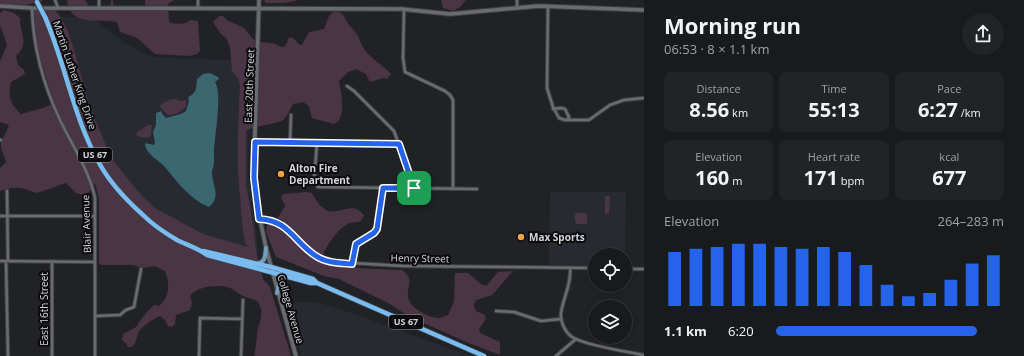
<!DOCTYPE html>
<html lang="en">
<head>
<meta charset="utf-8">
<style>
	:root { --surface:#191a1c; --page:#222325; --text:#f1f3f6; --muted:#9fa1a3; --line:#37383b; --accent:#2563eb }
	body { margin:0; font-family:"Open Sans",sans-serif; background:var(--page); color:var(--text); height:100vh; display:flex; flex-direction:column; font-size:15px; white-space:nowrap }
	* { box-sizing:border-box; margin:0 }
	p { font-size:13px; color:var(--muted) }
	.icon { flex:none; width:22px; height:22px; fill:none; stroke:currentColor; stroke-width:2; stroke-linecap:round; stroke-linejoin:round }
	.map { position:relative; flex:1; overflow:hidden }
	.panel { display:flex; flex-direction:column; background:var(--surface); width:380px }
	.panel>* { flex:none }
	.fabs { position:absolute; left:588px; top:248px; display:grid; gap:8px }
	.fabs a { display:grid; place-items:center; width:44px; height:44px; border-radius:50%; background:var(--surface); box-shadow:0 2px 6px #0003,0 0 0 1px var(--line); font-size:20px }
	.pin { position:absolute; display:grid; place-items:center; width:34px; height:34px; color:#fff; margin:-17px; border-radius:8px; box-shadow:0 2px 6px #0006 }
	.round { display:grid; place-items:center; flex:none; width:42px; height:42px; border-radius:21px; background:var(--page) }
	.head { display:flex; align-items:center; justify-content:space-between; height:68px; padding:0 20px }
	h1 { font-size:22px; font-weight:700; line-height:30px }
	.figures { display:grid; grid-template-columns:repeat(3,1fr); gap:6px; height:68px; padding:4px 20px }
	.figures div { display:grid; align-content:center; border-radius:8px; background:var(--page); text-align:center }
	.figures b { font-size:20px; font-weight:700 }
	.figures small { font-size:11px; font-weight:400 }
	.figures p { font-size:11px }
	.chart { height:112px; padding:8px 20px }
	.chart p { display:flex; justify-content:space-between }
	.chart svg { width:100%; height:72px; margin-top:4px; stroke:var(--accent); stroke-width:6 }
	ul { padding:0 20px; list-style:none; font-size:13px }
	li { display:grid; grid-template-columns:64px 48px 1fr; align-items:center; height:30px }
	li i { height:10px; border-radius:5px; background:var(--accent) }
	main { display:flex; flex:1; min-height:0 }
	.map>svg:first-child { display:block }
	.built { fill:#282a32 }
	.green { fill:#4a3545 }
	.water { fill:#3b6770 }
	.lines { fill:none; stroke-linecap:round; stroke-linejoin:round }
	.street-casing { stroke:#3f4043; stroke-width:4.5 }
	.secondary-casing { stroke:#3f4043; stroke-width:5.5 }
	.primary-casing { stroke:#3f4043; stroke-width:6 }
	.highway-casing { stroke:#3f4043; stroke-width:6 }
	.street { stroke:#6a6b6f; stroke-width:2.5 }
	.secondary { stroke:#6a6b6f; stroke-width:3.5 }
	.primary { stroke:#749cbc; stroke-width:4 }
	.highway { stroke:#7bbcf0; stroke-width:4.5 }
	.highway-bridge-casing { stroke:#3f4043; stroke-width:6; stroke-linecap:butt }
	.highway-bridge { stroke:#7bbcf0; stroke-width:4.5 }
	.route-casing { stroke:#fff; stroke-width:8 }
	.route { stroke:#2563eb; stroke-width:5 }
	.poi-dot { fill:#f4a344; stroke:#0b0b0d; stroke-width:1.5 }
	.labels { text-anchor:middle; stroke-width:4; stroke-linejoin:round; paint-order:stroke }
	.shield { fill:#0b0b0d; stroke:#98989b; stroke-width:1 }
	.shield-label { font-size:9px; font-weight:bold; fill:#d5d5d8 }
	.street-label { font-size:10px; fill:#d5d5d8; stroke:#0b0b0d }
	.poi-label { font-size:10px; font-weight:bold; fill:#d5d5d8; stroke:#0b0b0d; text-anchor:start }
</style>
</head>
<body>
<main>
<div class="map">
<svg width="644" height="356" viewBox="0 0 644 356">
	<rect width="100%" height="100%" fill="#212225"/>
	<path class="built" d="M54 16 93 18 125 43 152 57 250 61 248 173 259 254 201 237 148 207 108 161Z
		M550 192H626L625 265V255H595V265H549Z
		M303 302 320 303 346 311 470 356H301L287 303Z"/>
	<path class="green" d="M0 0H42V1L25 5 0 4Z
		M67 0H85C90 9 100 12 110 10L111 0H113L114 7 145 6V0H174L168 4 169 21 171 23C178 24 185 25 191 20L198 21 200 51 197 54 190 56 155 54 137 38 120 32 117 22C99 18 70 28 67 0Z
		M264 0H298C288 4 276 3 266 3Z
		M441 0H466L460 7 453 11 443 8Z
		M4 10 14 13 20 18C20 35 30 43 16 56L18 65 24 70 25 74 11 82C8 97 10 104 21 114L43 108 54 103 38 51 33 14 34 10H54L58 13 68 31 75 53 89 104 111 158 141 195 155 208 203 234 248 247 245 243 242 222 238 171V132L240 86 238 78 232 71 230 47 226 38 220 33 213 22 219 16H223C230 24 234 22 242 27 248 30 250 38 255 40 260 43 266 42 271 43 279 44 285 53 288 39L290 37 293 38 300 45H302L309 32 324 29 329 16 334 11C346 14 342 14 347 22 350 27 354 30 357 34 360 39 361 45 364 49 371 59 383 65 391 74L387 79 383 78 370 82 366 74 356 69 348 72 339 81C341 92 345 110 339 120 338 122 335 123 334 124L312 118 309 106 303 102 293 104C290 109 287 117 283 120 279 123 253 127 246 130V185L253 224 256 250 263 279 270 287 291 356H254C256 349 256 342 257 334 258 325 265 314 259 304 256 298 249 299 243 296 238 294 235 290 230 288 219 284 197 286 190 296L192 303 190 310 176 315 175 324 172 327 168 326 165 320 160 316C153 319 141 327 138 333 136 339 136 343 132 347H128L126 343 122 340 123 334 136 327 146 313 154 305 159 306C170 297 170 283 165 271L155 266 142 268 133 265H101L99 263V199L95 183 90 191 84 195 76 193 66 183 37 193 21 188H12L0 191V168L6 162C5 156 0 149 1 143 2 139 7 131 9 125L0 122V61L7 45 0 25V13Z
		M174 99 181 101 186 100V107C180 112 175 115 168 115L161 108 160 105 169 100Z
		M148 125H152L151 136 146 138 137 136 136 133Z
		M307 192 312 193C332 232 346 194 364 215 360 227 355 219 346 225 338 229 328 244 324 252 323 255 323 259 324 262 341 269 382 269 402 270 417 280 404 289 409 300 411 308 428 317 437 318 440 319 445 316 448 315L454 302 455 273H468L481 284 486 286 498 272 513 271 492 295 476 300 474 305 476 311 485 315 486 319 479 329 480 333 500 342V355L466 342 408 316 390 304 339 279 324 276 276 257 266 232 267 225 270 224H274L285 206 281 197 283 194Z
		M605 196H610L609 214H605Z
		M576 213H587V224H577L575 221V214Z"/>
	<path class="water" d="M210 73 218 77 219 79 215 82C223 93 214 139 214 154 214 157 214 160 214 163 214 166 212 169 212 172 212 186 222 196 209 207 191 200 177 182 165 167 159 160 145 154 145 143L154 145 155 142 153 132 156 125V113L161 111 163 115 166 118 181 114 186 111 189 101 188 97C197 93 196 88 197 79L203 74Z"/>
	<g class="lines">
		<defs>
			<path id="street" d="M55 0 58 8
				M198 0V8
				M548 6 547 88 553 107 559 118 565 120H589L610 105 624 100 644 98
				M32 8C33 47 43 84 60 120 72 145 89 170 95 198V356
				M99 8V0
				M517 8V0
				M404 9 403 58 405 72 445 91 450 95 453 100V188
				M347 86 354 91 394 131 414 188
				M553 109 561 108 565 109 569 117 567 120
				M0 140H1
				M255 142 399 144
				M290 142 291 115
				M317 143 314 181 318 187 477 189
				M7 191 8 261
				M0 216H95
				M260 219 270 220 282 225 316 256 334 262 404 266 595 268
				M0 261 95 262
				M6 261 8 356
				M352 264 356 244 374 233 377 229 383 188
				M570 268C572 283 563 298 561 313 560 322 565 332 572 337 584 345 628 352 644 355
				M625 269H644
				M496 311 514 312 541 321 561 319
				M95 316 120 315 126 310 134 307 141 269
				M52 356V262
				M199 356 200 318 242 319
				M241 356 243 300
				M556 356 576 339"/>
			<path id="secondary" d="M259 0 254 166 256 200 266 248 296 356
				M0 6 32 8 401 9 450 14 539 6 644 10"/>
			<path id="primary" d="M256 264C266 262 265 257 266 248
				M277 293 280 281 288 277"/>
			<path id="highway" d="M45 17C65 63 73 115 97 159 108 181 125 199 143 215 153 225 165 233 177 240 187 245 198 248 207 255L311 283H317
				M203 251 271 267 313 279 317 283 484 356"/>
		</defs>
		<use href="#street" class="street-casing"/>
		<use href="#secondary" class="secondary-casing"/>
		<use href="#primary" class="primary-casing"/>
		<use href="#highway" class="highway-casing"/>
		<use href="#street" class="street"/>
		<use href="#secondary" class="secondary"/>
		<use href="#primary" class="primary"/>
		<use href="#highway" class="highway"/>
		<defs>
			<path id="highway-bridge" d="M37 2 45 17"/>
		</defs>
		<use href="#highway-bridge" class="highway-bridge-casing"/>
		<use href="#highway-bridge" class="highway-bridge"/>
	</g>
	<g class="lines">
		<defs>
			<path id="route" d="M255 142 399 144 414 188H383L377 229 374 233 356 244 352 264C340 263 326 263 316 256 294 242 289 220 259 219L254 178Z"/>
		</defs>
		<use href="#route" class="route-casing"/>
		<use href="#route" class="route"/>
	</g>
	<g class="poi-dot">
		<circle cx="281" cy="174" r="4"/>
		<circle cx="521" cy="237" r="4"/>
	</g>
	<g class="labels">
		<g class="shield">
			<rect x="78" y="148" width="34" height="14" rx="3"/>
			<rect x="389" y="315" width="34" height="14" rx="3"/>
		</g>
		<g class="shield-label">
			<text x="95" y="158">US 67</text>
			<text x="406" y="325">US 67</text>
		</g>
		<g class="street-label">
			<text transform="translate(75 75) rotate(71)" y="4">Martin Luther King Drive</text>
			<text transform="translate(249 86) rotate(-88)" y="4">East 20th Street</text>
			<text transform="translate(86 224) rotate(-92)" y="4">Blair Avenue</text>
			<text transform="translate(420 258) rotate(1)" y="4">Henry Street</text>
			<text transform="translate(44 309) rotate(-90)" y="4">East 16th Street</text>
			<text transform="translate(291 309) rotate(74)" y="4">College Avenue</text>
		</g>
		<g class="poi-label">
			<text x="289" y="172">Alton Fire<tspan x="289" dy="12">Department</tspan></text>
			<text x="529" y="241">Max Sports</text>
		</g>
	</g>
</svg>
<div class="fabs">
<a><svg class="icon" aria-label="locate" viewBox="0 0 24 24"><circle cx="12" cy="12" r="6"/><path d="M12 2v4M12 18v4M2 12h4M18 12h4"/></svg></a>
<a><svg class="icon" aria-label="layers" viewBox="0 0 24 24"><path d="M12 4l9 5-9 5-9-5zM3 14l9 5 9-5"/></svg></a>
</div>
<div class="pin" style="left:414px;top:188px;background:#1e9e55"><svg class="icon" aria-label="arrive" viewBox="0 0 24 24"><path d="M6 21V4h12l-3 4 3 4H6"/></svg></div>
</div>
<section class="panel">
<div class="head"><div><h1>Morning run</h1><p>06:53 · 8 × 1.1 km</p></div><a class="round"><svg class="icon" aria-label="share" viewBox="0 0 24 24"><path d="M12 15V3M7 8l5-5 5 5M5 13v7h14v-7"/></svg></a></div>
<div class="figures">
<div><p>Distance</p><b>8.56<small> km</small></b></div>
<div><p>Time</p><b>55:13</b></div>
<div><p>Pace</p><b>6:27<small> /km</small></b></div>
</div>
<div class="figures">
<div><p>Elevation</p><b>160<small> m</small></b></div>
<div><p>Heart rate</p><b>171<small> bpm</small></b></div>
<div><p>kcal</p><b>677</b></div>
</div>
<div class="chart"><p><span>Elevation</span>264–283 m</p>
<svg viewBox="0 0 160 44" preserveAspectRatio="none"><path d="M5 44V11M15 44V9M25 44V8M35 44V6M45 44V6M55 44V8M65 44V9M75 44V8M85 44V11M95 44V19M105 44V31M115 44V38M125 44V36M135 44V28M145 44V18M155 44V13"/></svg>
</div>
<ul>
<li><b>1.1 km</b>6:20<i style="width:88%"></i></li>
</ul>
</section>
</main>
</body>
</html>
